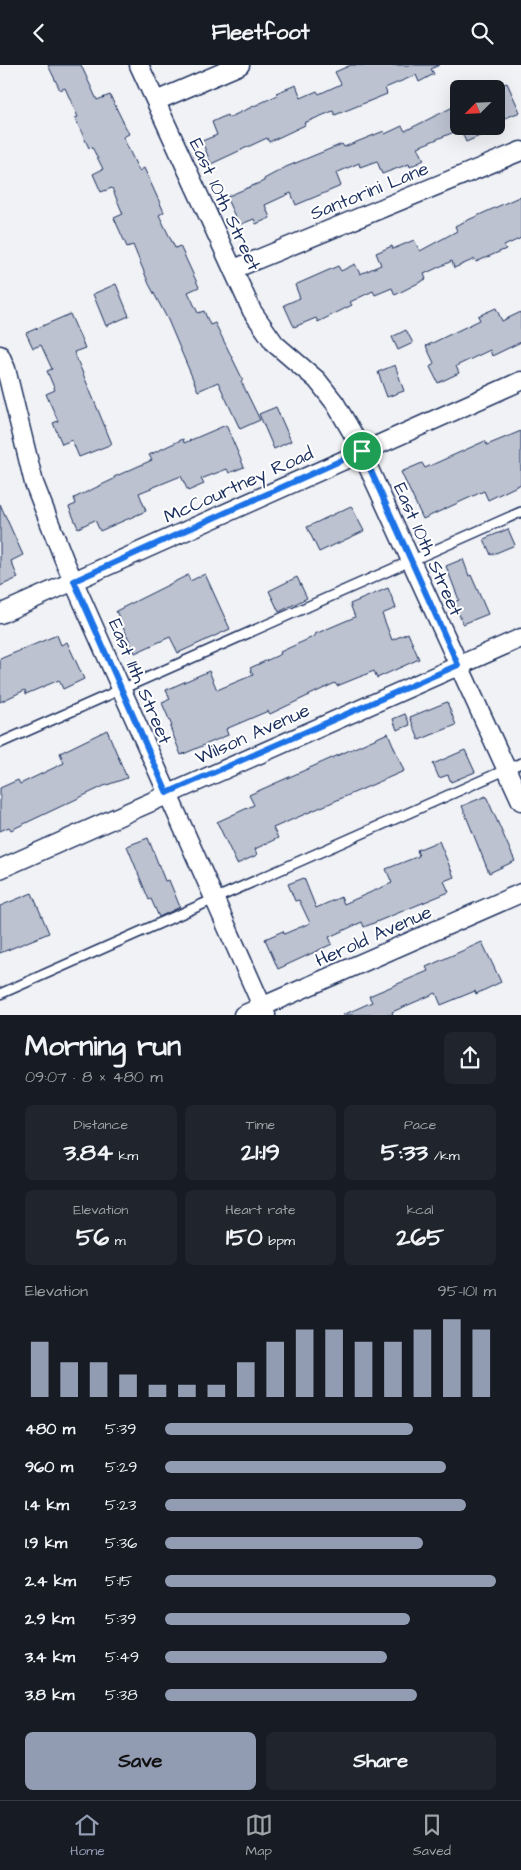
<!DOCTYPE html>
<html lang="en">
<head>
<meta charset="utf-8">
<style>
	:root { --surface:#171b24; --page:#20242c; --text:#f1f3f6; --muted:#9ea1a6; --line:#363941; --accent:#919bb2 }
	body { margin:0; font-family:"Architects Daughter",sans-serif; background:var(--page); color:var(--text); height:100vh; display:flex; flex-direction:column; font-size:19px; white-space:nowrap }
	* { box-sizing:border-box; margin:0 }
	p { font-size:16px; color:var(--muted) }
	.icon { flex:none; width:28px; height:28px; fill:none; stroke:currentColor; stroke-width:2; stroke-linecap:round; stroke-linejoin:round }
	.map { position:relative; height:950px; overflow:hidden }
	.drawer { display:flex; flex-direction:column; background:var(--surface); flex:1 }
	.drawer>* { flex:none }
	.needle { width:32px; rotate:246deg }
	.buttons { position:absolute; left:450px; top:15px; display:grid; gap:10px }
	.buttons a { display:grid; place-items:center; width:55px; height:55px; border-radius:8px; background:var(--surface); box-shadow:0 5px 20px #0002; font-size:25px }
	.pin { position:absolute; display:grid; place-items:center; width:42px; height:42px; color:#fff; margin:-21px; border:2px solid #fff; border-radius:50%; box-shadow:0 1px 5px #0007 }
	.round { display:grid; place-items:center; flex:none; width:52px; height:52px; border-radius:8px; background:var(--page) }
	.summary { display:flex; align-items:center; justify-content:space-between; height:85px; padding:0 25px }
	h1 { font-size:28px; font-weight:800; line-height:38px }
	.figures { display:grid; grid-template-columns:repeat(3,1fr); gap:8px; height:85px; padding:5px 25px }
	.figures div { display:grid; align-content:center; border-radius:8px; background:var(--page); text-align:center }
	.figures b { font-size:25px; font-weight:800 }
	.figures small { font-size:14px; font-weight:400 }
	.figures p { font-size:14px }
	.chart { height:140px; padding:10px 25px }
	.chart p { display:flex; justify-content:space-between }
	.chart svg { width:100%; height:90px; margin-top:5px; stroke:var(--accent); stroke-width:6 }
	.button { display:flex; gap:10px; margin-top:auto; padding:10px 25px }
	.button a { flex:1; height:58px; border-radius:8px; background:var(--accent); color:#111; font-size:20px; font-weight:800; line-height:58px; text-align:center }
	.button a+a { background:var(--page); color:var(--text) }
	ul { padding:0 25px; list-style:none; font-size:16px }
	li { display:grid; grid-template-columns:80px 60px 1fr; align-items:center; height:38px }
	li i { height:12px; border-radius:6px; background:var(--accent) }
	header { display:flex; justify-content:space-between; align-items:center; height:65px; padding:0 25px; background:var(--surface); font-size:22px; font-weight:800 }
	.tabs { display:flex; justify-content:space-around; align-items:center; height:70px; border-top:1px solid var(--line); background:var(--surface); font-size:14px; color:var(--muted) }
	.tabs a { display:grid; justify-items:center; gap:2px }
	.tabs .selected { color:var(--accent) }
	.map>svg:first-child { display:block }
	.building { fill:#bcc2d0; stroke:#1b2f5e }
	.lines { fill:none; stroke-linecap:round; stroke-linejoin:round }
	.service-casing { stroke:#1b2f5e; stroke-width:12 }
	.minor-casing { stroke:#1b2f5e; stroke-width:21 }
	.service { stroke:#fff; stroke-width:9 }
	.minor { stroke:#fff; stroke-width:18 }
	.route-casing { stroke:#fff; stroke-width:10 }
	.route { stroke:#1a73e8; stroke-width:6 }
	.labels { text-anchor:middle; stroke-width:4; stroke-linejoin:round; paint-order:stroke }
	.street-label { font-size:19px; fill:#1b2f5e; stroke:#fff }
</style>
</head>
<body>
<header><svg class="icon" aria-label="back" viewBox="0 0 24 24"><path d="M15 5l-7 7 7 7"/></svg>Fleetfoot<svg class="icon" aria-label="search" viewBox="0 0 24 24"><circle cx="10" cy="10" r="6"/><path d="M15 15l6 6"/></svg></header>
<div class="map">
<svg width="521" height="950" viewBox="0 0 521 950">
	<rect width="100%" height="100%" fill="#f1f2f5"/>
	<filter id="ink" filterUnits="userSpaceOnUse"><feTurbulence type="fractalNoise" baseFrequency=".02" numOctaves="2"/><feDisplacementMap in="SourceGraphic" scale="10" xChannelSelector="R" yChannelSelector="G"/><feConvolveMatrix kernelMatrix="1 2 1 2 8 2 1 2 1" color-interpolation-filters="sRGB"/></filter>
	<g filter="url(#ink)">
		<path class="building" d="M48 0H81L97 35 110 30 129 69 123 72 139 106 144 103 164 147 159 150 175 183 180 181 199 222 188 227 198 248 204 246 210 260 215 258 243 315 241 316 260 355 240 364 218 317 198 326 168 255 149 219 133 180 127 182 114 153 123 149 112 123 101 127 93 109 103 104 92 82 89 83 75 53 78 52 65 23 60 25Z
			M351 0H439L431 4 434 9 419 17 416 10 385 23 387 29 335 50 333 46 304 58 305 60 269 77 267 73 211 99 202 76 217 70 212 57 227 50 228 53 278 30 276 28 296 20 301 33 317 26 319 29 341 19 335 7Z
			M507 18 520 47 496 57V22Z
			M459 39V65L418 82 424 95 410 102 409 99 382 109 377 96 360 102 359 98 336 108 341 121 296 140 291 128 265 140 270 153 256 159 254 154 239 160 226 132 264 116V114L286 102 342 79 344 82 384 66 385 69 402 61 405 66Z
			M459 61H478L482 70 466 77Z
			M521 131V173L504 181 506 184 476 197 475 194 454 203 452 196 424 209 426 214 395 230 392 223 375 230 373 226 350 237 352 240 318 257 316 253 294 262 284 240 300 233 295 220 338 201 341 206 355 199 360 209 381 200 376 188 392 181 393 184 414 175 420 186 457 166 455 161Z
			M116 219 129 251 106 261 93 229Z
			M496 243 502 256 521 247V277L492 291 490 285 456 301 459 308 438 318 430 302 434 298 426 281 480 255 478 251Z
			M70 249 85 283 74 287 112 379 79 392 72 375 62 379 53 358 58 356 46 329 55 325 47 306 52 304 41 280 33 283 26 268Z
			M406 265 413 278 398 285 392 272Z
			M395 300 404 326 387 332 378 307Z
			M276 342 291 376 274 384 259 349Z
			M226 360 244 402 229 408 227 404 201 414 204 419 188 426 181 411 139 428 146 446 100 466 95 455 78 463 69 442 76 439 74 433 114 414V412L152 395 149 390 183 374 184 378Z
			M521 366V419L488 435 484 426 423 454 401 407 422 398 425 403 485 376 487 380Z
			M0 439 23 490 11 496 18 513 0 521Z
			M351 441 364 466 319 487 307 462Z
			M508 464 515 480 491 490 484 474Z
			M463 494 469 511 471 510 488 549 463 559 454 537 459 535 446 501Z
			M205 509 230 564 178 588 170 572 135 588 116 546 188 510 190 516Z
			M297 512 307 533 279 547 269 526Z
			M388 523 396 543 382 549 392 575 408 568 419 594 377 613 374 606 337 621 335 618 270 649 268 646 226 664 228 670 181 690 170 662 172 661 162 638 170 634 166 625 209 606 217 625 253 610 250 603 281 589 280 587 315 571V569L355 552 350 539Z
			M57 570 61 580 67 577 84 614 63 624 59 615 26 629 25 625 0 637V594Z
			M447 637 456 660 419 675 410 652Z
			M405 649 410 660 397 665 393 654Z
			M107 665 127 713 104 721 11 765 9 762 0 766V723L18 715 20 719 64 698 60 688Z
			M388 668 404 706 273 763 278 773 255 784 257 790 237 799 217 757 254 740 249 730Z
			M465 685 475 707 451 717 448 710 439 713 433 699Z
			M486 731 515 796 489 808 462 741Z
			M148 773 165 816 169 815 180 842 159 852 151 834 149 835 127 781Z
			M439 776 454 812 444 816 449 827 364 862 362 857 329 872 332 879 278 904 265 874 283 866 284 869 310 858 299 835 295 836 288 819 304 813 316 843 341 832 344 839 392 818 386 804 419 791 417 785Z
			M32 828 49 868 0 888V841Z
			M482 877 501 917 476 929 475 926 441 940 436 928 392 947 393 950H343L372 937 369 931 428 906 426 902Z"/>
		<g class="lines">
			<defs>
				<path id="service" d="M0 678 521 447
					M0 929 521 698"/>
				<path id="minor" d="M139 0 252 246 275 279 317 315 335 338 353 369 521 736
					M156 36 240 0
					M234 204 521 86
					M0 290 6 304 34 418 65 497 266 950
					M0 549 521 316
					M0 804 521 573
					M243 950 521 828"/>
			</defs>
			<use href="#service" class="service-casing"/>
			<use href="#minor" class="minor-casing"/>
			<use href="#service" class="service"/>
			<use href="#minor" class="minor"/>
		</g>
	</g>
	<g class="lines" filter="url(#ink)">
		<defs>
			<path id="route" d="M362 386 458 600 167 728 74 516Z"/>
		</defs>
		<use href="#route" class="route-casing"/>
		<use href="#route" class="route"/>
	</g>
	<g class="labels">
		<g class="street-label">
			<text transform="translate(369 125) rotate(-22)" y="7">Santorini Lane</text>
			<text transform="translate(226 139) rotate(65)" y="7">East 10th Street</text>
			<text transform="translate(238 419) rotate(-24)" y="7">McCourtney Road</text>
			<text transform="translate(429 484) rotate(66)" y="7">East 10th Street</text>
			<text transform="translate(141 616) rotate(67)" y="7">East 11th Street</text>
			<text transform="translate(252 668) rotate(-24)" y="7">Wilson Avenue</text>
			<text transform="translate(373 870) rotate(-24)" y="7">Herold Avenue</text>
		</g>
	</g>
</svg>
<div class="buttons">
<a><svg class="needle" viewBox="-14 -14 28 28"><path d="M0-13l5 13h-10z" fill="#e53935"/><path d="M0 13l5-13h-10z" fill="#9ea1a6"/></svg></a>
</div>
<div class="pin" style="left:362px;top:386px;background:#1e9e55"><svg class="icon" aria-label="arrive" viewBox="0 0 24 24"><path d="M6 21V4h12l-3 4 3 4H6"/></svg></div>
</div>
<section class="drawer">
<div class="summary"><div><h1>Morning run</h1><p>09:07 · 8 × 480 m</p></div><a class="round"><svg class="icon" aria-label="share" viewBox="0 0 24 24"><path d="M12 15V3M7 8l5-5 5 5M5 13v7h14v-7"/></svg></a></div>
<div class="figures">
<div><p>Distance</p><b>3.84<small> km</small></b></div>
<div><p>Time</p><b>21:19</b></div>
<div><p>Pace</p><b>5:33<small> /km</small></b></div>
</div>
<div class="figures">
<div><p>Elevation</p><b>56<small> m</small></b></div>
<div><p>Heart rate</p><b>150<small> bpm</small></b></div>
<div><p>kcal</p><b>265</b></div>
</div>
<div class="chart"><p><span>Elevation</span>95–101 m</p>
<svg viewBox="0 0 160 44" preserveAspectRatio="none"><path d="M5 44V17M15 44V27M25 44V27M35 44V33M45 44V38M55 44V38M65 44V38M75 44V27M85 44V17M95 44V11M105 44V11M115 44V17M125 44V17M135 44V11M145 44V6M155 44V11"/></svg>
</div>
<ul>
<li><b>480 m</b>5:39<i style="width:75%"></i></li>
<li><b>960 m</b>5:29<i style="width:85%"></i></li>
<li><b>1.4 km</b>5:23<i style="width:91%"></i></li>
<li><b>1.9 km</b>5:36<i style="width:78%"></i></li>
<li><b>2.4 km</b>5:15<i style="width:100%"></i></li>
<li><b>2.9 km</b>5:39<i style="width:74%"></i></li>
<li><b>3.4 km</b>5:49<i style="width:67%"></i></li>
<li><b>3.8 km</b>5:38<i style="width:76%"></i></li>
</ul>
<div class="button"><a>Save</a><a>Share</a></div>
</section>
<nav class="tabs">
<a class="selected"><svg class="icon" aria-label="home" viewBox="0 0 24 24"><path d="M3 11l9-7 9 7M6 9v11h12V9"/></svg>Home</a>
<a><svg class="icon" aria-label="map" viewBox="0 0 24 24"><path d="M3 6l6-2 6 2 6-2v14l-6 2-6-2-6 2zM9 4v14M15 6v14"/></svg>Map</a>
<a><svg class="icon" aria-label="saved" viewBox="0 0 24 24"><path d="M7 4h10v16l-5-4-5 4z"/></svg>Saved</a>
</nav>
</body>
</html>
